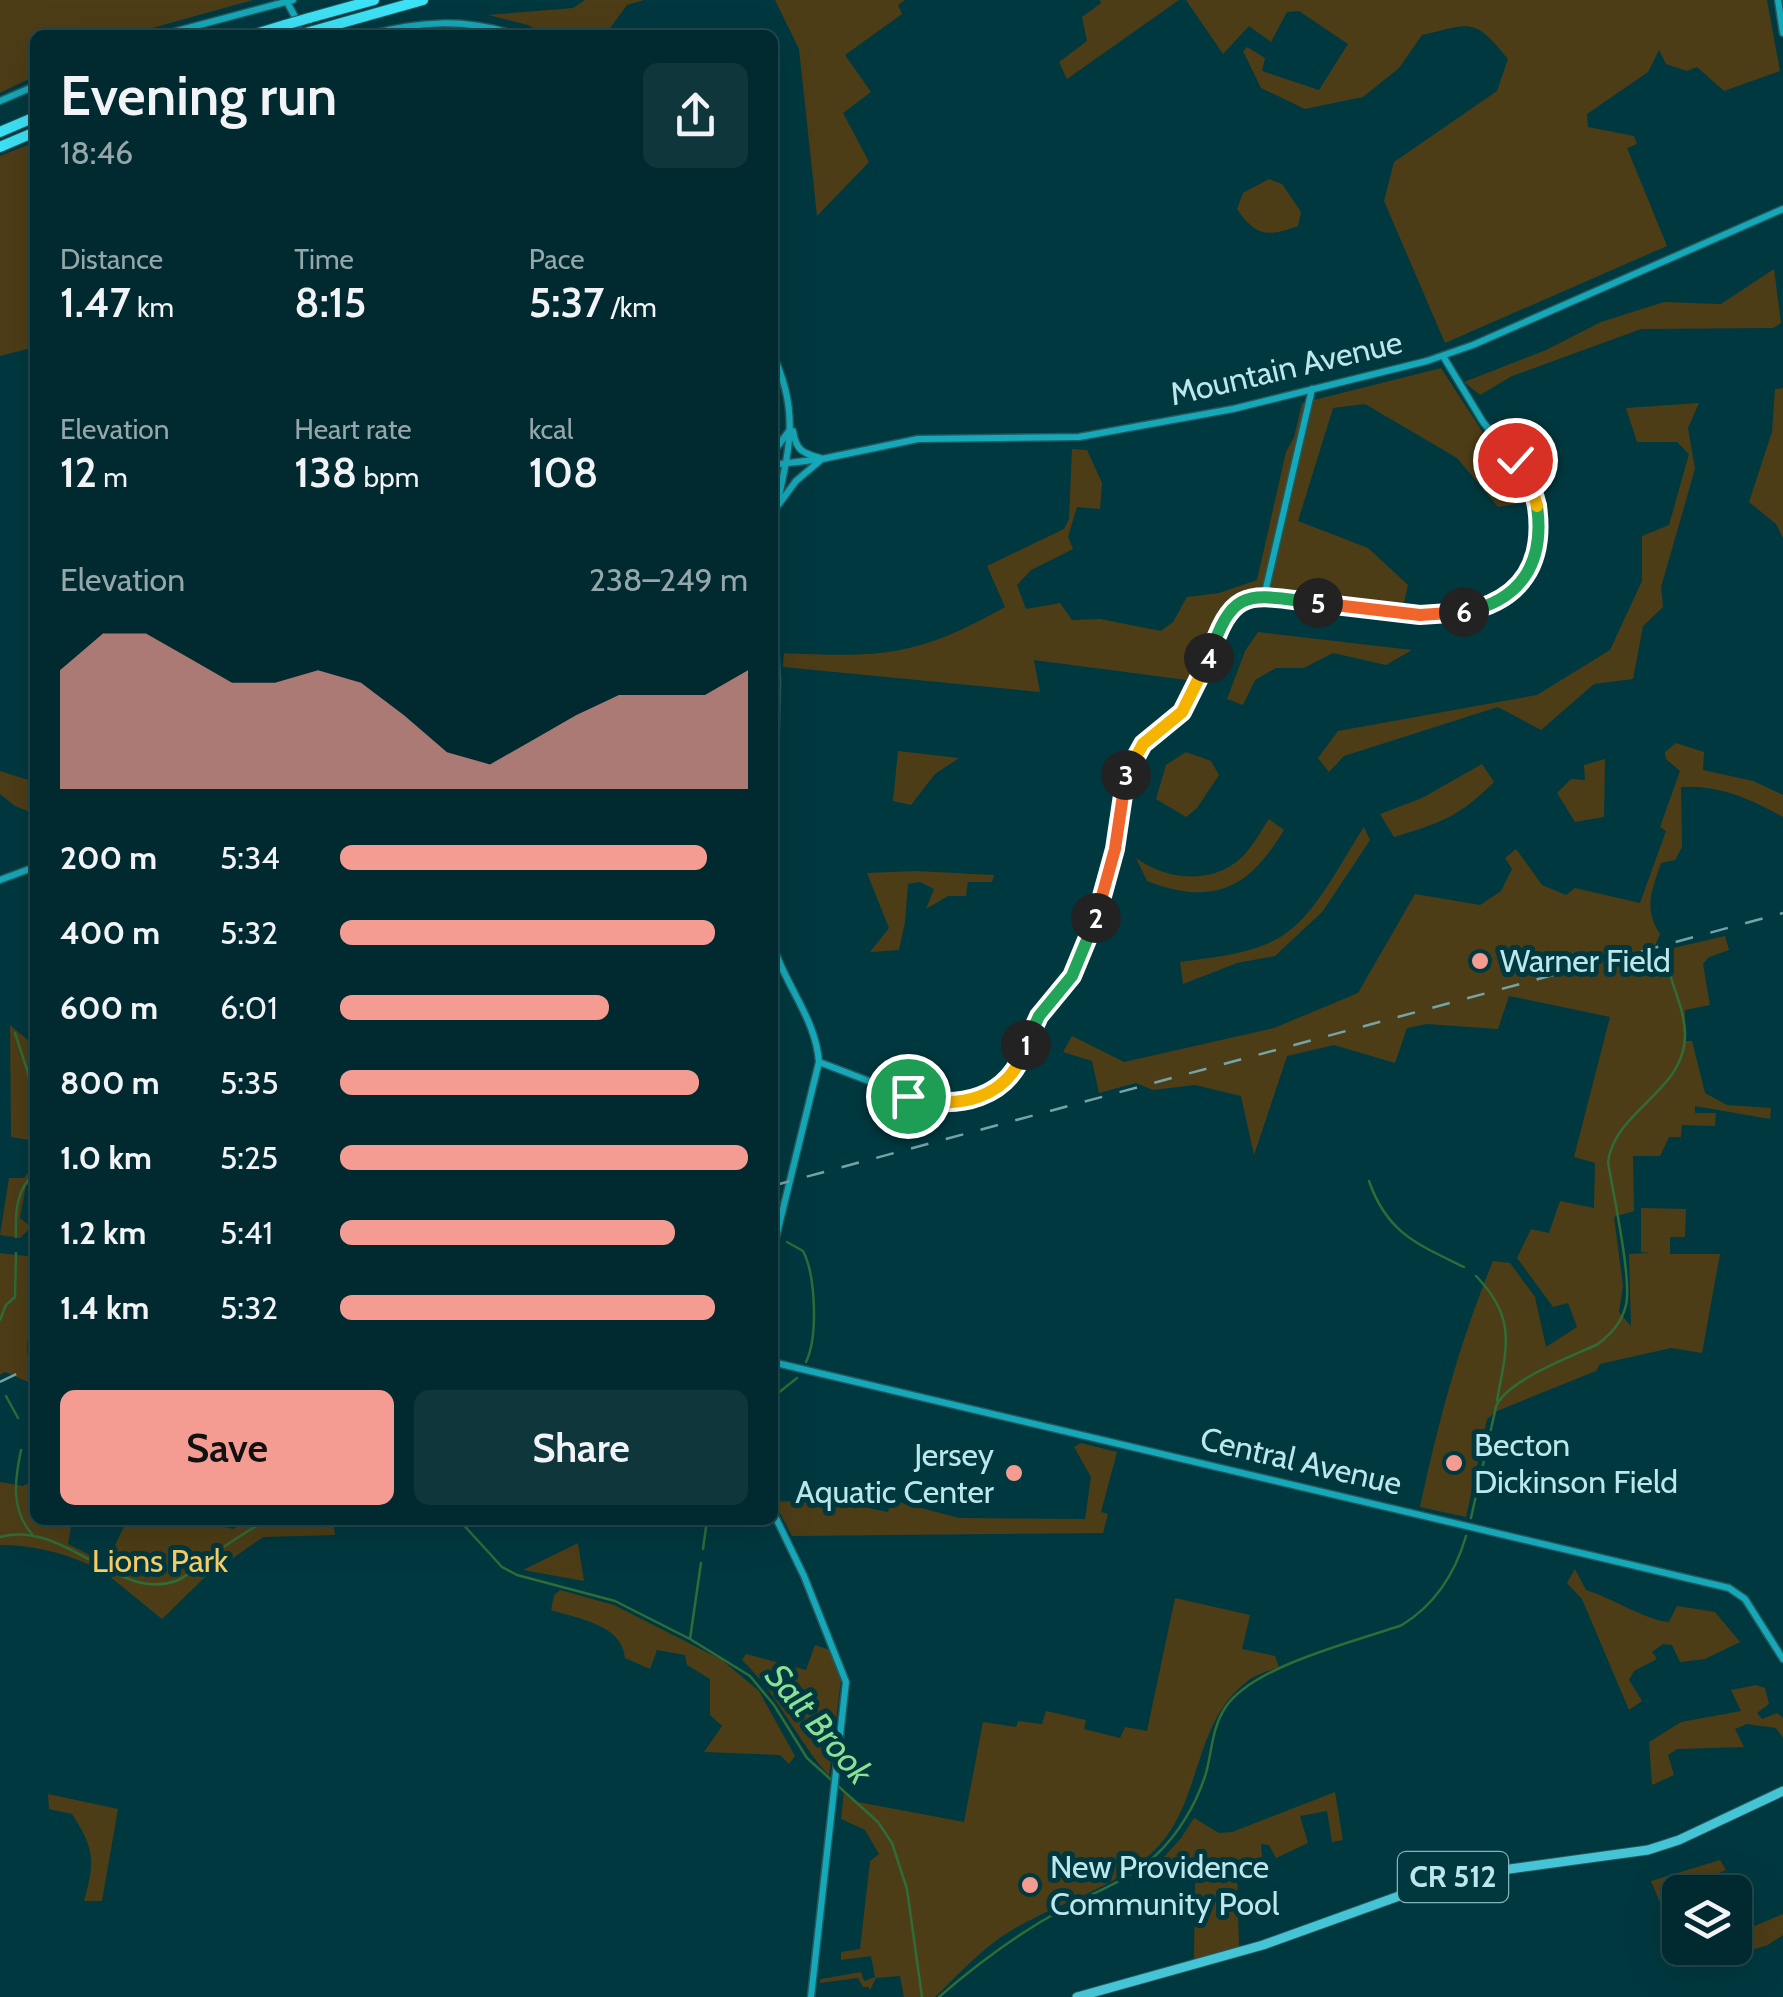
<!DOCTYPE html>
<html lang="en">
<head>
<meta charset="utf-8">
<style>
	:root { --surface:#002a2f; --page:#0e363b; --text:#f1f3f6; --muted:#95a7aa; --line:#22464b; --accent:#f59c92 }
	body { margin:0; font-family:Cabin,sans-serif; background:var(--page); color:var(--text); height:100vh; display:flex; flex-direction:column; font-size:38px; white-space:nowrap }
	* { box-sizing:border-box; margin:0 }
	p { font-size:32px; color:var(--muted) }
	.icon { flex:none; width:55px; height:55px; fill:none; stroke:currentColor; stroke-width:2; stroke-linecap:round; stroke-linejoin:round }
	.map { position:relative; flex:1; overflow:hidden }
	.panel { position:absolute; left:30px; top:30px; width:748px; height:1495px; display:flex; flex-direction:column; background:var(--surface); border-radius:15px; box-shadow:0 10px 40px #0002,0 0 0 2px var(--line) }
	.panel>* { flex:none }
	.controls { position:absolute; left:1662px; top:1875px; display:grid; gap:20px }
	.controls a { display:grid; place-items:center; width:90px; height:90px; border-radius:15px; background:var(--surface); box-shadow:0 10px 40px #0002,0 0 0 2px var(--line); font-size:50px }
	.pin { position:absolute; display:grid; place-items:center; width:85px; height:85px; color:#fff; margin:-42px; border:5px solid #fff; border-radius:50%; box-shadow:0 2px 10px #0007 }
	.km { position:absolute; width:50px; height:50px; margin:-25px; border-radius:50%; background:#222; color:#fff; font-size:28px; line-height:50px; text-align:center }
	.round { display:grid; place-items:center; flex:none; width:105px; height:105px; border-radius:15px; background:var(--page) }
	.head { display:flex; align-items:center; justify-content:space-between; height:170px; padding:0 30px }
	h1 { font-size:55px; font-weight:600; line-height:75px }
	.figures { display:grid; grid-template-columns:repeat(3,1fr); gap:15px; height:170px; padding:10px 30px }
	.figures div { display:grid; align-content:center }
	.figures b { font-size:42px; font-weight:600 }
	.figures small { font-size:28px; font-weight:400 }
	.figures p { font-size:28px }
	.chart { height:280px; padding:20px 30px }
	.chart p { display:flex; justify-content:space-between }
	.chart svg { width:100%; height:180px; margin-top:10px; fill:var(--accent); opacity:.7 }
	.button { display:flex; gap:20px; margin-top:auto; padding:20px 30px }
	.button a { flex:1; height:115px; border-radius:15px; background:var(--accent); color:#111; font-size:40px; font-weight:600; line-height:115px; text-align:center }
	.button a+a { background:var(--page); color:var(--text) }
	ul { padding:0 30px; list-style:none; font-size:32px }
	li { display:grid; grid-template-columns:160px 120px 1fr; align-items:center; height:75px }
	li i { height:25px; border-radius:12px; background:var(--accent) }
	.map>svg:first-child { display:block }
	.green { fill:#4d3d17 }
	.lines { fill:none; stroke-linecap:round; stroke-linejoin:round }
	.stream { stroke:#2e6c38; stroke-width:2.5 }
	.secondary-casing { stroke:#22585e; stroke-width:9 }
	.primary-casing { stroke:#22585e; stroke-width:11 }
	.highway-casing { stroke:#22585e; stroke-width:12 }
	.secondary { stroke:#15a8b8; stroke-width:6 }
	.primary { stroke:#44c4d4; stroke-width:9 }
	.highway { stroke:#3de1f5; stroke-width:10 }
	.rail { stroke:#74a4aa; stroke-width:2.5; stroke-dasharray:18 18; stroke-linecap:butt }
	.highway-bridge-casing { stroke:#22585e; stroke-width:12; stroke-linecap:butt }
	.highway-bridge { stroke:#3de1f5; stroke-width:10 }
	.split-1-casing { stroke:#fff; stroke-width:20 }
	.split-2-casing { stroke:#fff; stroke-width:20 }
	.split-3-casing { stroke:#fff; stroke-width:20 }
	.split-4-casing { stroke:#fff; stroke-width:20 }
	.split-5-casing { stroke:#fff; stroke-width:20 }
	.split-6-casing { stroke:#fff; stroke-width:20 }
	.split-7-casing { stroke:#fff; stroke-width:20 }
	.split-8-casing { stroke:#fff; stroke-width:20 }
	.split-1 { stroke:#f5b400; stroke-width:12 }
	.split-2 { stroke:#22a559; stroke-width:12 }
	.split-3 { stroke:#f0652b; stroke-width:12 }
	.split-4 { stroke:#f5b400; stroke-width:12 }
	.split-5 { stroke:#22a559; stroke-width:12 }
	.split-6 { stroke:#f0652b; stroke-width:12 }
	.split-7 { stroke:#22a559; stroke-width:12 }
	.split-8 { stroke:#f5b400; stroke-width:12 }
	.poi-dot { fill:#f59c92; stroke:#00383f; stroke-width:4 }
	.labels { text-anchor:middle; stroke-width:10; stroke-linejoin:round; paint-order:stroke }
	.shield { fill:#00383f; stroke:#84b2b9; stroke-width:2.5 }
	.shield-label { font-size:30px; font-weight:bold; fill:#bce7ed }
	.street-label { font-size:32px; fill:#bce7ed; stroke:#00383f }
	.poi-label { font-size:32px; fill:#bce7ed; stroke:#00383f; text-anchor:start }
	.park-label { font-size:32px; fill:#face63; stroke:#00383f }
	.water-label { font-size:35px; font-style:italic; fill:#8ae094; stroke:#00383f }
</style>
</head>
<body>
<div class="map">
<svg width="1783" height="1997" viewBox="0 0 1783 1997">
	<rect width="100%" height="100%" fill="#00383f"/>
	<path class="green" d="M0 0H253L127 35H35V76L0 93Z
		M585 0H644L627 5 605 35H548L528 25 488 15 573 8Z
		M775 0H905L898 5 902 14 845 55 871 92 843 113 869 162 817 216 799 49Z
		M1100 0H1179L1067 79 1059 62 1087 41 1082 17 1101 3Z
		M1186 0H1767L1780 71 1724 91 1697 67 1687 71 1666 64 1659 50 1648 72 1587 114 1588 127 1634 136 1637 144 1627 148 1667 246 1445 343 1384 201 1394 162 1497 91 1508 59C1474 17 1472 23 1422 35L1399 68 1363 97 1305 109 1261 88 1243 51 1247 47 1265 58 1262 71 1319 90 1348 44 1299 11 1287 12 1271 42 1249 26 1223 54Z
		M35 142V347L0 356V156Z
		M1269 179 1282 184 1301 212 1298 226C1267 237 1256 237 1237 209L1243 193Z
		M1774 269 1781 323 1773 328 1641 329 1512 376 1480 395 1464 382 1546 350 1601 322 1664 302 1721 304Z
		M1441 368 1493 448 1515 474 1527 502 1498 507 1457 458 1365 404 1333 408 1298 521 1368 548 1408 585 1402 612 1253 592 1222 610 1211 625 1194 681 1034 660 1040 692 783 667 784 653C881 658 919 656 1005 607L987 566 1064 529 1069 519 1072 449 1087 450 1102 483 1100 509 1077 507 1068 537 1073 549 1031 570 1017 585 1026 609 1060 603 1072 620 1100 619 1161 631 1173 622 1187 597 1219 593 1257 580 1286 452 1294 437 1302 403Z
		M1783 388V538L1776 524 1749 502 1772 432 1775 389Z
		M1699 403 1688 428 1695 469 1661 587 1663 607 1643 626 1633 679 1594 684 1541 730 1498 707 1344 756 1329 772 1318 758 1338 731 1537 695 1610 650 1642 581V536L1669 525 1689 454 1677 442H1637L1626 408Z
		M1258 632 1412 650 1386 665 1333 653 1304 668H1276L1255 680 1243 705 1227 699 1245 651Z
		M1676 743 1704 752 1703 770 1753 781 1783 795V817C1750 799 1720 785 1681 787L1682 847 1675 860 1661 863C1652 890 1643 908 1660 934L1652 953 1725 936 1729 950 1709 957 1703 964 1710 1005 1685 1010 1684 1041H1692L1705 1093 1727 1105 1771 1108 1770 1119 1695 1106V1113H1716L1715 1126 1682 1125 1681 1137H1669L1660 1156H1633L1634 1211 1614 1217 1623 1286 1619 1312 1631 1326 1629 1254 1651 1253 1641 1252V1208L1686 1209 1685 1237H1670V1254H1720L1702 1353 1671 1348 1600 1364 1596 1371 1497 1411 1487 1419 1466 1517 1420 1507C1439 1419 1459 1344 1493 1261L1510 1263 1535 1297 1546 1347 1577 1327 1568 1303 1553 1307 1517 1258 1531 1229 1549 1233 1560 1201 1594 1208 1595 1163 1574 1157 1610 1017 1509 996 1498 1029 1427 1024 1407 1028 1395 1063 1334 1045 1287 1056 1254 1155 1241 1096 1195 1085 1153 1090 1136 1083 1099 1093 1092 1061 1063 1052 1072 1036 1124 1062 1274 1028 1358 993 1415 894 1480 905 1501 891 1512 869 1505 858 1516 849 1542 885 1566 895 1575 888 1640 903 1666 831 1660 827 1680 771 1666 759 1665 752Z
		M898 751 959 758 935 774 911 805 893 801Z
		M1186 752 1211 761 1219 775 1197 808 1186 817 1156 799 1166 765Z
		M1605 759 1604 817 1575 822 1557 793 1571 779 1585 780 1584 765Z
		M1482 764 1494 782C1459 817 1440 823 1394 837L1380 814 1422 798Z
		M0 771 35 782V814L15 806 0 794Z
		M1269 819 1284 830C1248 890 1213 906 1147 881L1136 858C1166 880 1212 885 1241 858 1252 848 1260 832 1269 819Z
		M1364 827 1370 840 1323 911 1275 956 1237 963 1183 984 1180 962C1214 957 1256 954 1285 934 1319 910 1341 861 1364 827Z
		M915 871 994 875 992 882H968L966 896H948L926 909 934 889 920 882 908 884 905 922 899 950 870 952 889 928 867 873Z
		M10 1025 35 1046V1141L11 1137Z
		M35 1163V1183L26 1185 20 1218 31 1227 20 1238 0 1235 9 1178H24Z
		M0 1253 35 1257C35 1290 28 1320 27 1353L35 1352V1381L28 1382 5 1372 0 1375Z
		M1081 1443 1117 1452 1101 1512 1108 1514 1103 1533 792 1536 774 1502 825 1499 888 1512 891 1500 959 1518 1085 1519 1091 1477 1074 1447Z
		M35 1480V1520H72L68 1544 94 1557 90 1565C61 1552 32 1545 0 1545V1482L23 1486Z
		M127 1520H195L233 1529 250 1520H333L335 1535 263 1537 203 1579 162 1619 103 1571Z
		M578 1543 584 1581 523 1570Z
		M1575 1569 1586 1590C1612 1598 1645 1620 1669 1622L1677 1606 1715 1612 1740 1642 1705 1659 1680 1662 1672 1645 1663 1644 1652 1652 1657 1659 1634 1671 1629 1680 1642 1701 1629 1710 1582 1599 1567 1583Z
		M560 1590 614 1605 722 1660 759 1691 795 1756 789 1764 780 1755 704 1752 722 1726 710 1715V1679L687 1665 685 1655 657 1650 650 1669 625 1658C622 1624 578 1619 551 1610L554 1595Z
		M1175 1598 1250 1615 1242 1649 1275 1656 1279 1667C1268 1671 1254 1675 1245 1683 1197 1721 1201 1790 1166 1837 1126 1890 1049 1902 997 1940 975 1956 955 1978 935 1997H904L900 1976 876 1978 870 1990 869 1987H863L858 1978 819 1983 821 1979 861 1972 864 1981 875 1977 871 1956 841 1960V1952L860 1949 870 1861 879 1854 865 1830 841 1819 844 1791 858 1802 964 1822 983 1722 1016 1727 1018 1721 1042 1724 1046 1711 1086 1720 1084 1729 1120 1738 1125 1727 1147 1731Z
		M815 1645 830 1650 841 1680 829 1776C796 1739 778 1694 742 1660L746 1654 806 1670Z
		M1756 1685 1765 1688 1769 1704 1757 1713 1762 1719 1777 1713 1783 1718V1738L1776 1728 1747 1724 1735 1729 1744 1747 1677 1749 1668 1755 1674 1775 1652 1785 1649 1742 1681 1722 1741 1711 1731 1690Z
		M1335 1792 1343 1840 1332 1842 1327 1811 1300 1816 1308 1843 1276 1858 1269 1845 1261 1844 1264 1875 1237 1877 1239 1947 1194 1961 1195 1878H1145L1181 1838 1194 1818 1219 1833 1232 1832Z
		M48 1794 118 1809 102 1901H84C95 1862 95 1849 72 1814L49 1809Z
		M1720 1860 1726 1870 1672 1894 1661 1905 1651 1881Z
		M1783 1914V1935L1768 1945 1734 1955 1727 1952 1725 1948H1735V1934Z"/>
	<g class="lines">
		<path class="stream" d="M15 1033 31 1082 35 1126
			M1369 1181C1387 1233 1417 1244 1464 1267
			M16 1237C15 1213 16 1189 35 1173
			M787 1242 803 1251C816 1276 818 1337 806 1362
			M1476 1276C1517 1318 1507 1347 1497 1400
			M0 1320 6 1305 15 1297 16 1253
			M6 1396 18 1418
			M772 1398 797 1378
			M1496 1406C1509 1379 1571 1357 1598 1344 1612 1333 1622 1322 1626 1305 1632 1279 1613 1193 1608 1162 1615 1109 1688 1090 1685 1032 1684 1007 1670 981 1665 957
			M21 1450C15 1479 10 1509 32 1534
			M1471 1518 1496 1407
			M459 1520 502 1567 517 1575 615 1601 690 1639 750 1676 774 1705 807 1758 878 1822 892 1843 907 1889 922 1997
			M0 1537C65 1519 117 1602 176 1581 189 1576 202 1562 214 1554 231 1541 248 1531 266 1520
			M703 1549 707 1520
			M690 1639 701 1563
			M939 1997C978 1963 1017 1934 1063 1909 1095 1892 1127 1881 1155 1856 1178 1835 1197 1803 1206 1773 1212 1751 1212 1728 1225 1708 1252 1666 1354 1642 1402 1625 1436 1604 1455 1574 1466 1536"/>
		<defs>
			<path id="secondary" d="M1778 0 1783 33
				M287 2 299 24
				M162 35 293 0
				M368 35C419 21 465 18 516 35
				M0 101 35 86
				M772 353C805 421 784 462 772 530
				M793 431C796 450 802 453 820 458
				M772 454 789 431
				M772 465 822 459 918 439 1079 437 1233 409 1427 361 1473 345 1783 209
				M772 475 776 480V493
				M779 504 796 481 822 459
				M772 590 777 681 772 876
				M1264 597 1312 389
				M0 880 35 867
				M772 943C785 985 816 1019 819 1062L772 1254
				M819 1062 908 1096 937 1104 978 1099 1006 1081 1020 1060 1039 1016 1071 976 1103 900 1115 849 1125 782 1136 755 1185 708 1204 674 1228 612 1242 601 1264 597 1441 615 1490 605 1507 595 1525 575 1539 539 1533 491 1523 471 1483 422 1443 356
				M772 1362 1729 1588 1745 1599 1783 1659
				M772 1510 804 1576 846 1682 811 1997"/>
			<path id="primary" d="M1077 1997 1263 1945 1452 1877 1648 1850 1679 1840 1783 1791"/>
			<path id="highway" d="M309 18 374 0
				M313 31 423 0
				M252 35 285 25
				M0 132 35 117
				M0 147 35 132"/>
		</defs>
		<use href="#secondary" class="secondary-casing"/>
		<use href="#primary" class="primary-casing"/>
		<use href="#highway" class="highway-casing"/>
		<use href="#secondary" class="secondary"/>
		<use href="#primary" class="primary"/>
		<use href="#highway" class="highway"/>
		<path class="rail" d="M772 1186 1783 913
			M0 1382 35 1365"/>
		<defs>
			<path id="highway-bridge" d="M285 25 309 18
				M298 35 313 31"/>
		</defs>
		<use href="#highway-bridge" class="highway-bridge-casing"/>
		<use href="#highway-bridge" class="highway-bridge"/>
	</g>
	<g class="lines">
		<defs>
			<path id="split-1" d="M908 1096C958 1111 1010 1099 1026 1045"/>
			<path id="split-2" d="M1026 1045 1039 1016 1072 976 1096 918"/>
			<path id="split-3" d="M1096 918 1115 849 1126 775"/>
			<path id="split-4" d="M1126 775 1143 744 1182 712 1209 658"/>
			<path id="split-5" d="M1209 658C1233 584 1249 595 1318 603"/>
			<path id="split-6" d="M1318 603 1420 615 1464 612"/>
			<path id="split-7" d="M1464 612C1521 601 1545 563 1537 506"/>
			<path id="split-8" d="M1515 460 1533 491 1537 506"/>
		</defs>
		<use href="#split-1" class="split-1-casing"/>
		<use href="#split-2" class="split-2-casing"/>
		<use href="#split-3" class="split-3-casing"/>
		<use href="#split-4" class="split-4-casing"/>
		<use href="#split-5" class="split-5-casing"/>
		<use href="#split-6" class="split-6-casing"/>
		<use href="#split-7" class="split-7-casing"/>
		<use href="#split-8" class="split-8-casing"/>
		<use href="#split-1" class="split-1"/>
		<use href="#split-2" class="split-2"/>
		<use href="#split-3" class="split-3"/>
		<use href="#split-4" class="split-4"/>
		<use href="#split-5" class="split-5"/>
		<use href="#split-6" class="split-6"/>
		<use href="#split-7" class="split-7"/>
		<use href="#split-8" class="split-8"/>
	</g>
	<g class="poi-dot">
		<circle cx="1480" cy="961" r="10"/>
		<circle cx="1454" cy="1463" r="10"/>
		<circle cx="1014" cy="1473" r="10"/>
		<circle cx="1030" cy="1885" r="10"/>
	</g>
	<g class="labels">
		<rect class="shield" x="1398" y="1852" width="110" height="50" rx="8"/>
		<g class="shield-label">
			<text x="1453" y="1887">CR 512</text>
		</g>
		<g class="street-label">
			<text transform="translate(1286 368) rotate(-13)" y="11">Mountain Avenue</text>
			<text transform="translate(1301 1461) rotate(13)" y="11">Central Avenue</text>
		</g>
		<g class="poi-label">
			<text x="1500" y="972">Warner Field</text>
			<text x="1474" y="1456">Becton<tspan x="1474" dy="37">Dickinson Field</tspan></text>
			<text x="994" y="1466" text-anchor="end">Jersey<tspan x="994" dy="37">Aquatic Center</tspan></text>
			<text x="1050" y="1878">New Providence<tspan x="1050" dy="37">Community Pool</tspan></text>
		</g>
		<g class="park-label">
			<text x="160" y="1572">Lions Park</text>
		</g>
		<g class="water-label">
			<text transform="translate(819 1724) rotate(50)" y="12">Salt Brook</text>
		</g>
	</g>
</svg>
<div class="controls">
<a><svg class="icon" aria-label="layers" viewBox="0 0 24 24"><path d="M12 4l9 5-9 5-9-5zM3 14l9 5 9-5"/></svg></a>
</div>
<div class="pin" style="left:908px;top:1096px;background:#1e9e55"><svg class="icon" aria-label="arrive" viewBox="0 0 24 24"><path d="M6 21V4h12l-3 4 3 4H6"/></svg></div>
<div class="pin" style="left:1515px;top:460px;background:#d93025"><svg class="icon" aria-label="check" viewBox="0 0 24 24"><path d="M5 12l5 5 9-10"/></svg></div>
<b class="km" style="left:1026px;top:1045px">1</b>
<b class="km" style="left:1096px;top:918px">2</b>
<b class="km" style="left:1126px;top:775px">3</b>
<b class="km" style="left:1209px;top:658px">4</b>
<b class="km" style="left:1318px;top:603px">5</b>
<b class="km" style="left:1464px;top:612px">6</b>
<section class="panel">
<div class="head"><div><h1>Evening run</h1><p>18:46</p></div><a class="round"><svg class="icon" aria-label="share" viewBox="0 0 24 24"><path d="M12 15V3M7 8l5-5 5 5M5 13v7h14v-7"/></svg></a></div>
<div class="figures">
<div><p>Distance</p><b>1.47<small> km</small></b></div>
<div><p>Time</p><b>8:15</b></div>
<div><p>Pace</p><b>5:37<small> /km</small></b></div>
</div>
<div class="figures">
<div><p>Elevation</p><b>12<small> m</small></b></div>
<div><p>Heart rate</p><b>138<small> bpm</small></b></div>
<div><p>kcal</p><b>108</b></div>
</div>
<div class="chart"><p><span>Elevation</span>238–249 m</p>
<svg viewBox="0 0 160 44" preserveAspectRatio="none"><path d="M0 44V15L10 6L20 6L30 12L40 18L50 18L60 15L70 18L80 26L90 35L100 38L110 32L120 26L130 21L140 21L150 21L160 15V44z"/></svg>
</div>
<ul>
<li><b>200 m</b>5:34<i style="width:90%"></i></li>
<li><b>400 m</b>5:32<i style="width:92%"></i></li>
<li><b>600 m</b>6:01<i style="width:66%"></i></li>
<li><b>800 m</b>5:35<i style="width:88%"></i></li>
<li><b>1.0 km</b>5:25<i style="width:100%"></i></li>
<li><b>1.2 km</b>5:41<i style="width:82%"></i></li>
<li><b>1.4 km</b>5:32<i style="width:92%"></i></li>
</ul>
<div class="button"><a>Save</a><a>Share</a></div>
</section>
</div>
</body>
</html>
